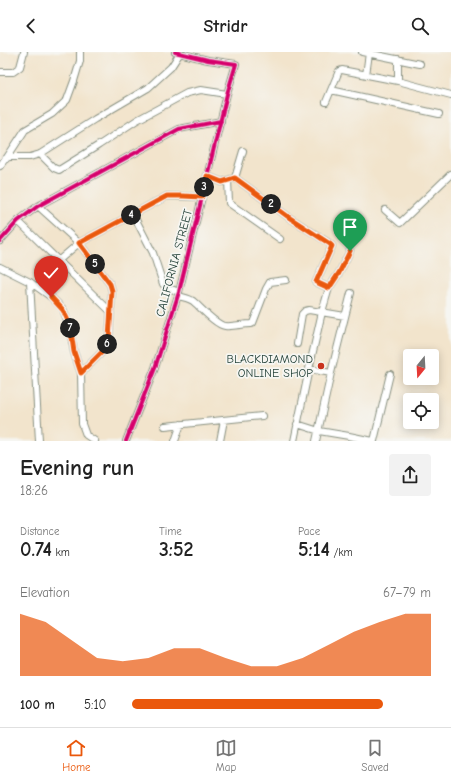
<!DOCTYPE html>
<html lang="en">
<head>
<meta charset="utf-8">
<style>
	:root { --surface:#fff; --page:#f2f2f2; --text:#222; --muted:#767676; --line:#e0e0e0; --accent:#ea580c }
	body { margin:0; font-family:"Comic Neue",sans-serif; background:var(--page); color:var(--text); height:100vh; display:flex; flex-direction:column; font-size:15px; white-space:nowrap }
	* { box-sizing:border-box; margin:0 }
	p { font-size:13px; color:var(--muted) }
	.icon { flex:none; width:22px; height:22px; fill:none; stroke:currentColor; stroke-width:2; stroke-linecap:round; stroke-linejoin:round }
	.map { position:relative; height:389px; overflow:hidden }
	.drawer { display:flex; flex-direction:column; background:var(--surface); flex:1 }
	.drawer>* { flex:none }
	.needle { width:26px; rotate:198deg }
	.fabs { position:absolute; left:403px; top:297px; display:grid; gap:8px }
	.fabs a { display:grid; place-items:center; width:36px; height:36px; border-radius:4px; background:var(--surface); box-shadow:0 2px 10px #0003; font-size:20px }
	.pin { position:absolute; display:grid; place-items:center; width:34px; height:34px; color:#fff; margin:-41px -17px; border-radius:50% 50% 50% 0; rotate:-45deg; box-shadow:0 0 4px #0007 }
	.pin .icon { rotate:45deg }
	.km { position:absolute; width:20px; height:20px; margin:-10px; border-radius:50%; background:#222; color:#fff; font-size:11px; line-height:20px; text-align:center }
	.round { display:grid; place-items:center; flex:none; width:42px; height:42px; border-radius:4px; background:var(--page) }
	.overview { display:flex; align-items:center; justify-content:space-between; height:68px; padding:0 20px }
	h1 { font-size:22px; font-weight:800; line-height:30px }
	.metrics { display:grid; grid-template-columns:repeat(3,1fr); gap:6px; height:68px; padding:4px 20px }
	.metrics div { display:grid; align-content:center }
	.metrics b { font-size:20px; font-weight:800 }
	.metrics small { font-size:11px; font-weight:400 }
	.metrics p { font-size:11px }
	.chart { height:112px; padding:8px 20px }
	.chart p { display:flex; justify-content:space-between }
	.chart svg { width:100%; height:72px; margin-top:4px; fill:var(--accent); opacity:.7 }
	ul { padding:0 20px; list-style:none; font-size:13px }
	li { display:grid; grid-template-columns:64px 48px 1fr; align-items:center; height:30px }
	li i { height:10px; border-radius:5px; background:var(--accent) }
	header { display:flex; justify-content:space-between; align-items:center; height:52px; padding:0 20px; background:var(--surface); font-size:18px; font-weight:800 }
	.tab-bar { display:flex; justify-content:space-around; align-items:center; height:56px; border-top:1px solid var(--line); background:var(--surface); font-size:11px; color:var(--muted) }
	.tab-bar a { display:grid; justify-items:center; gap:2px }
	.tab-bar .current { color:var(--accent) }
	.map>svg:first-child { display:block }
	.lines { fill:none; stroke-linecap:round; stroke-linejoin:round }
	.minor-casing { stroke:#889080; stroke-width:8 }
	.minor { stroke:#fff; stroke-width:6 }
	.cycleway-casing { stroke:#f6f6f2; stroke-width:6 }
	.cycleway { stroke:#d6006c; stroke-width:4 }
	.route-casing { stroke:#fff; stroke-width:8 }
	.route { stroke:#ea580c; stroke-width:5 }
	.poi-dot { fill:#c8321e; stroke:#f6f6f2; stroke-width:1.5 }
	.labels { text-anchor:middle; stroke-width:3.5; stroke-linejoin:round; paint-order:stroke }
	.street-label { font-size:12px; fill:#1f3d34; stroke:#f6f6f2 }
	.poi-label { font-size:12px; fill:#1f3d34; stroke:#f6f6f2; text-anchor:end }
</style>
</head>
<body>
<header><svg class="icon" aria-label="back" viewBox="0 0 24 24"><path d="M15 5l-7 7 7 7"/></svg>Stridr<svg class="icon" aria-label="search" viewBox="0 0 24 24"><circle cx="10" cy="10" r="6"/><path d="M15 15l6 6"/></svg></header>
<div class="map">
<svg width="451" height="389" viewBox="0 0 451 389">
	<rect width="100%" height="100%" fill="#f6f6f2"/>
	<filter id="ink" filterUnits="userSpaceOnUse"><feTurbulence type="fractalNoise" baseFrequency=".025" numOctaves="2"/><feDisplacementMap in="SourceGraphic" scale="8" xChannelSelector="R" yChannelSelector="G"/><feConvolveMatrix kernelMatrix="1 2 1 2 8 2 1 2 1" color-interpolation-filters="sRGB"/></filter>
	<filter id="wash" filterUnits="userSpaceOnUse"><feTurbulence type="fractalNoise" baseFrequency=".012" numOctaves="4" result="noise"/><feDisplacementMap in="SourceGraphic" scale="16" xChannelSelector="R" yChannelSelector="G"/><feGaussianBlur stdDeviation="0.9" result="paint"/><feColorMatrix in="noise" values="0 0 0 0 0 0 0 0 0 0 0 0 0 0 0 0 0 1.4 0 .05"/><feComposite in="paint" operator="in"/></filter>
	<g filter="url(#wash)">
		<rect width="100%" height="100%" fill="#f2e4cc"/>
	</g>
	<g filter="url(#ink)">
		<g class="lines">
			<defs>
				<path id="minor" d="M362 0 420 12
					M398 7V29
					M0 20H13L20 15 24 0
					M366 23 369 1
					M331 38 439 62
					M326 50 339 19 342 18 398 29 451 43
					M243 99 235 126 290 166 329 191 332 194 316 230 329 236
					M40 102 54 116 59 118 99 93 137 68 187 41 201 38 227 42
					M6 107 25 78 52 62 67 48 74 29 80 9V0
					M0 114 5 107 9 105H30L40 102 95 67 148 36 171 15 180 1
					M207 124 222 130 231 127
					M228 128 229 151 280 187
					M38 154 79 191 110 232 112 239 109 287 107 295 81 321
					M385 158 400 171 451 122
					M133 162 153 201 163 232 166 235 179 240
					M18 169 110 259
					M0 189 18 169 38 154 179 77 221 69
					M58 209 79 191 167 144 202 145
					M0 215 30 230 51 245 63 257 69 273 74 300 81 321 82 372 86 383 95 389
					M30 230 39 389
					M178 244C183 245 188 246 193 249 200 255 216 273 225 274 233 275 243 272 251 272L253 271 266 237 270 230 286 228
					M297 292 302 262 305 259 309 258 345 264
					M309 317 322 260 329 236 339 221 350 199
					M297 372 319 379 349 384 373 389
					M165 374 262 364
					M126 389 155 316 179 240 227 42 236 12 208 8 175 0
					M175 389 181 372
					M220 389 224 368
					M294 389 309 317 331 321
					M316 389 331 321 351 241
					M374 389 390 322"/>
			</defs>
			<use href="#minor" class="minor-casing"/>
			<use href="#minor" class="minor"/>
			<defs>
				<path id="cycleway" d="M0 189 18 169 38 154 179 77 221 69
					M126 389 155 316 179 240 227 42 236 12 208 8 175 0"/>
			</defs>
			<use href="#cycleway" class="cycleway-casing"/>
			<use href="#cycleway" class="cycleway"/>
		</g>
	</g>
	<g class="lines" filter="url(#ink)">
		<defs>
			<path id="route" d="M51 245 63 258 70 273 74 300 81 321 107 295 109 287 112 239 110 232 79 191 167 144H183L202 145 207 124 222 130 235 126 290 166 330 192 332 194 316 230 329 236 339 221 350 199"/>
		</defs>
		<use href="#route" class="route-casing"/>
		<use href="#route" class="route"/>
	</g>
	<circle class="poi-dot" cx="321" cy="314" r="4"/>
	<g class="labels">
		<g class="street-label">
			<text transform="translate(174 211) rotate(-75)" y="4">CALIFORNIA STREET</text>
		</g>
		<g class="poi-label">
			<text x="313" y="311">BLACKDIAMOND<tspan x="313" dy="14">ONLINE SHOP</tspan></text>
		</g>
	</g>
</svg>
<div class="fabs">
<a><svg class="needle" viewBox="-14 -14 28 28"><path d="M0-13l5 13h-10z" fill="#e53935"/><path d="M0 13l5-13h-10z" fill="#767676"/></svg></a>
<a><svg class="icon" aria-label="locate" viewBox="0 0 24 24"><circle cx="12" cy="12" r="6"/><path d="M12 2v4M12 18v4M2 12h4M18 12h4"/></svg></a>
</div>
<div class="pin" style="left:350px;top:199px;background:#1e9e55"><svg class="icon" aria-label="arrive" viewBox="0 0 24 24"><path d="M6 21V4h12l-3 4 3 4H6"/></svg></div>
<div class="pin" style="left:51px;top:245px;background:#d93025"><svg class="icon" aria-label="check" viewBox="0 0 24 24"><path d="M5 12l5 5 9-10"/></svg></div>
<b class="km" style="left:271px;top:152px">2</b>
<b class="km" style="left:204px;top:135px">3</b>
<b class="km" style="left:131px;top:163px">4</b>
<b class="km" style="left:95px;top:212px">5</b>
<b class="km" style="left:107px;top:292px">6</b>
<b class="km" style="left:70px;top:276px">7</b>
</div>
<section class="drawer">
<div class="overview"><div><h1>Evening run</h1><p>18:26</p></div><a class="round"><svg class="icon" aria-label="share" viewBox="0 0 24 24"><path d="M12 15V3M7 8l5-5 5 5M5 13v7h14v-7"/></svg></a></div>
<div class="metrics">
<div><p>Distance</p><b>0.74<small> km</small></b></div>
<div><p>Time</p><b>3:52</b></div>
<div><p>Pace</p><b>5:14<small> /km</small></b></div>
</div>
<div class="chart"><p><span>Elevation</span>67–79 m</p>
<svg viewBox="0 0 160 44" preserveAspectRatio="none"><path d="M0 44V6L10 11L20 22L30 33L40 35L50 33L60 27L70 27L80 33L90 38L100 38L110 33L120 25L130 17L140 11L150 6L160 6V44z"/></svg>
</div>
<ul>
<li><b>100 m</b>5:10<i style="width:84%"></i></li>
</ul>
</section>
<nav class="tab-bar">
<a class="current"><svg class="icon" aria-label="home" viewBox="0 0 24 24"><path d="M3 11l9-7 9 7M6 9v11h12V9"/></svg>Home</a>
<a><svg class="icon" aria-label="map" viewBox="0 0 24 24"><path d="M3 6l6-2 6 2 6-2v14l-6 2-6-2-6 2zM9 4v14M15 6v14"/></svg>Map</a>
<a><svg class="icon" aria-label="saved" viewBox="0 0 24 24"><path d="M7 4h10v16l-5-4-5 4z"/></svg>Saved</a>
</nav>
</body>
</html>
